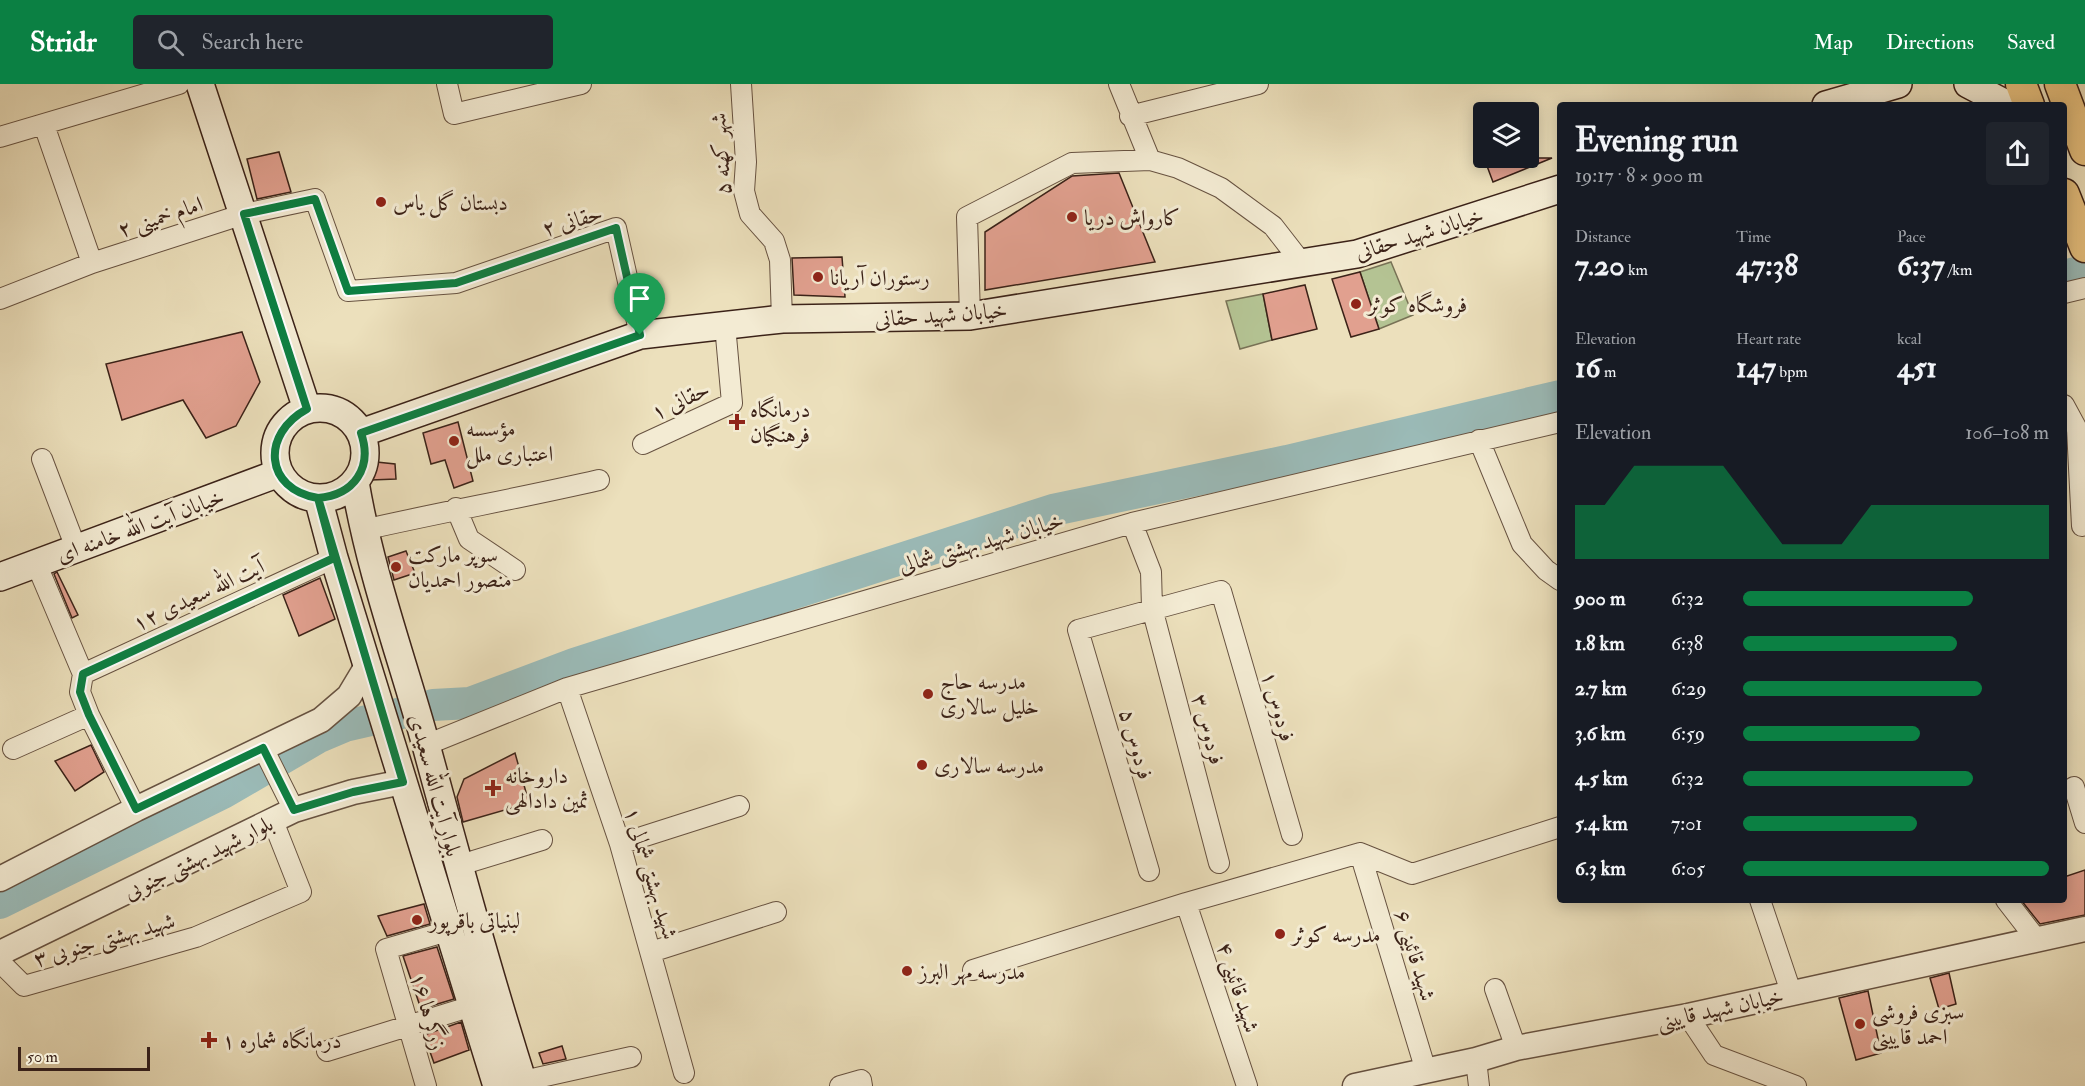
<!DOCTYPE html>
<html lang="en">
<head>
<meta charset="utf-8">
<style>
	:root { --surface:#171b24; --page:#20242c; --text:#f1f3f6; --muted:#9ea1a6; --accent:#0b8043 }
	body { margin:0; font-family:"IM FELL Double Pica",Amiri,serif; background:var(--page); color:var(--text); height:100vh; display:flex; flex-direction:column; font-size:22px; white-space:nowrap }
	* { box-sizing:border-box; margin:0 }
	p { font-size:20px; color:var(--muted) }
	.icon { flex:none; width:33px; height:33px; fill:none; stroke:currentColor; stroke-width:2; stroke-linecap:round; stroke-linejoin:round }
	.map { position:relative; flex:1; overflow:hidden }
	.drawer { position:absolute; left:1557px; top:18px; width:510px; height:801px; display:flex; flex-direction:column; background:var(--surface); border-radius:6px; box-shadow:0 3px 15px #0003 }
	.drawer>* { flex:none }
	.controls { position:absolute; left:1473px; top:18px; display:grid; gap:12px }
	.controls a { display:grid; place-items:center; width:66px; height:66px; border-radius:6px; background:var(--surface); box-shadow:0 3px 15px #0003; font-size:30px }
	.scale { position:absolute; left:18px; bottom:15px; width:132px; box-sizing:border-box; padding-left:6px; border:3px solid #3b2218; border-top:0; font-size:16px; line-height:21px; white-space:nowrap; color:#3b2218; -webkit-text-stroke:4px #f3ebd3; paint-order:stroke }
	.pin { position:absolute; display:grid; place-items:center; width:51px; height:51px; color:#fff; margin:-62px -26px; border-radius:50% 50% 50% 0; rotate:-45deg; box-shadow:0 0 6px #0007 }
	.pin .icon { rotate:45deg }
	.round { display:grid; place-items:center; flex:none; width:63px; height:63px; border-radius:6px; background:var(--page) }
	.headline { display:flex; align-items:center; justify-content:space-between; height:102px; padding:0 18px }
	h1 { font-size:33px; font-weight:800; line-height:45px }
	.stats { display:grid; grid-template-columns:repeat(3,1fr); gap:9px; height:102px; padding:6px 18px }
	.stats div { display:grid; align-content:center }
	.stats b { font-size:30px; font-weight:800 }
	.stats small { font-size:16px; font-weight:400 }
	.stats p { font-size:16px }
	.chart { height:168px; padding:12px 18px }
	.chart p { display:flex; justify-content:space-between }
	.chart svg { width:100%; height:108px; margin-top:6px; fill:var(--accent); opacity:.7 }
	ul { padding:0 18px; list-style:none; font-size:20px }
	li { display:grid; grid-template-columns:96px 72px 1fr; align-items:center; height:45px }
	li i { height:15px; border-radius:8px; background:var(--accent) }
	header { display:flex; align-items:center; gap:36px; box-sizing:border-box; height:84px; padding:0 30px; background:var(--accent); color:#fff }
	header strong { font-size:28px }
	nav { display:flex; gap:33px; margin-inline-start:auto; font-size:21px }
	.search { width:420px; height:54px; background:var(--page); display:flex; align-items:center; gap:15px; box-sizing:border-box; padding:0 21px; border-radius:6px; color:var(--muted); font-size:22px }
	.map>svg:first-child { display:block }
	.green { fill:#b4c393; stroke:#787256; stroke-width:1.5 }
	.lines { fill:none; stroke-linecap:round; stroke-linejoin:round }
	.river { stroke:#9bbbb8; stroke-width:32 }
	.building { fill:#e1a08f; stroke:#3b2218; stroke-width:1.5 }
	.minor-casing { stroke:#675241; stroke-width:22 }
	.tertiary-casing { stroke:#675241; stroke-width:27 }
	.secondary-casing { stroke:#3b2218; stroke-width:30 }
	.primary-casing { stroke:#3b2218; stroke-width:33 }
	.minor { stroke:#f3ebd3; stroke-width:20 }
	.tertiary { stroke:#f3ebd3; stroke-width:24 }
	.secondary { stroke:#f3ebd3; stroke-width:27 }
	.primary { stroke:#e6c07e; stroke-width:30 }
	.route-casing { stroke:#fff; stroke-width:12 }
	.route { stroke:#0b8043; stroke-width:8 }
	.poi-dot { fill:#8f2418; stroke:#f3ebd3; stroke-width:2 }
	.labels { text-anchor:middle; stroke-width:6; stroke-linejoin:round; paint-order:stroke }
	.street-label { font-size:22px; fill:#3b2218; stroke:#f3ebd3 }
	.poi-label { font-size:22px; fill:#3b2218; stroke:#f3ebd3; text-anchor:start }
</style>
</head>
<body>
<header>
<strong>Stridr</strong>
<div class="search"><svg class="icon" aria-label="search" viewBox="0 0 24 24"><circle cx="10" cy="10" r="6"/><path d="M15 15l6 6"/></svg>Search here</div>
<nav><a>Map</a><a>Directions</a><a>Saved</a></nav>
</header>
<div class="map">
<svg width="2085" height="1002" viewBox="0 0 2085 1002">
	<rect width="100%" height="100%" fill="#ece0bc"/>
	<filter id="stains"><feTurbulence type="fractalNoise" baseFrequency=".00333" numOctaves="4"/><feColorMatrix values="0 0 0 0 .2 0 0 0 0 .09 0 0 0 0 .02 0 0 0 .5 -.17"/></filter>
	<radialGradient id="worn" r=".72"><stop offset=".6" stop-color="#630" stop-opacity="0"/><stop offset="1" stop-color="#630" stop-opacity=".3"/></radialGradient>
	<path class="green" d="M1391 178 1413 231 1379 245 1360 188Z
		M1263 210 1272 256 1240 265 1226 217Z"/>
	<g class="lines">
		<path class="river" d="M2064 192 2079 188
			M433 621 470 619 574 580 1053 426 1287 377 1560 312
			M0 819 223 709 319 653 345 642 406 628"/>
	</g>
	<path class="building" d="M279 68 291 108 257 115 247 75Z
		M1484 74H1552L1493 98Z
		M1119 89 1155 178 985 206V148L1072 92Z
		M842 173 845 213 794 211 792 174Z
		M1360 188 1379 245 1351 253 1332 195Z
		M1305 201 1317 245 1272 256 1263 210Z
		M242 248 260 298 236 342 206 354 183 316 122 336 106 280Z
		M458 338 473 397 454 404 445 376 431 380 423 349Z
		M367 377 395 380 396 395 371 396 365 386Z
		M406 467 415 489 394 496 388 473Z
		M57 488 78 531 72 534 54 490Z
		M320 494 335 535 299 552 283 511Z
		M91 661 104 688 75 707 55 677Z
		M515 669 529 719 463 738 457 713 464 695Z
		M2085 786V831L2040 840 2021 816H2064V793Z
		M424 820 430 840 387 852 378 832Z
		M437 863 454 915 421 925 403 872Z
		M1949 889 1956 920 1939 925 1930 894Z
		M1868 907 1881 969 1856 976 1839 914Z
		M461 938 469 966 434 979 424 951Z
		M562 962 566 975 543 980 539 969Z"/>
	<g class="lines">
		<defs>
			<path id="minor" d="M447 0 454 30 581 0
				M741 0 746 78 744 107 750 130 774 157 780 176 782 235
				M1119 0 1150 76
				M1130 32 1258 0
				M0 53 179 0
				M92 179 244 130 315 115 348 207 456 199 616 144 640 251
				M2064 209 2085 204
				M0 215 92 179 44 41
				M970 232 967 133 1072 79 1150 76 1178 84 1221 104 1273 142 1301 178
				M2064 321 2077 345 2082 442
				M1479 356 1522 460 1546 486 1560 496
				M643 360 732 319 725 241
				M42 375 76 464
				M456 424 469 455 515 486
				M1132 439 1151 488 1152 524 1219 779
				M363 446C442 428 521 414 599 396
				M36 479 83 590
				M83 590 334 474
				M83 590 80 608 89 631 136 725
				M567 604 620 760 684 989
				M426 661 567 604 1132 439 1560 338
				M263 664 294 726
				M13 665 89 631
				M2074 703 2085 739
				M620 760 739 722
				M1360 769 1426 987
				M457 782 542 756
				M1149 787 1078 546 1221 507 1292 751
				M1760 816 1791 908
				M2006 816 2037 856
				M1186 819 1247 1002
				M651 868 776 828
				M0 878 24 902 196 853 301 808 273 737
				M973 886 1186 819 1360 769 1412 790 1560 743
				M1495 905 1516 964
				M1688 932 1714 971 1796 1002
				M327 967 472 922
				M1476 976 1479 1002
				M523 997 631 973
				M426 1002 386 865 448 847
				M840 1002 861 996 862 1002"/>
			<path id="tertiary" d="M0 795 136 725 321 636 349 612 367 582
				M0 869 294 726 353 708 403 698
				M1355 1002 1476 976 1516 964 1688 932 2085 845"/>
			<path id="secondary" d="M200 0 307 325
				M1968 0 2008 21
				M1826 21 1898 0
				M275 369a45 45 0 1 1 90 0a45 45 0 1 1-90 0Z
				M361 349 640 251 782 235 970 232 1357 170 1560 105
				M355 398C370 488 402 574 426 661 457 775 488 889 524 1002
				M318 414 334 474 497 1002
				M0 493 279 389"/>
			<path id="primary" d="M2021 0 2029 21
				M2060 0 2085 66
				M2064 110 2085 163"/>
		</defs>
		<use href="#minor" class="minor-casing"/>
		<use href="#tertiary" class="tertiary-casing"/>
		<use href="#secondary" class="secondary-casing"/>
		<use href="#primary" class="primary-casing"/>
		<use href="#minor" class="minor"/>
		<use href="#tertiary" class="tertiary"/>
		<use href="#secondary" class="secondary"/>
		<use href="#primary" class="primary"/>
	</g>
	<g class="lines">
		<defs>
			<path id="route" d="M640 251 616 144 456 199 348 207 315 115 244 130 307 325C261 350 264 405 318 414L403 698 353 708 294 726 263 664 136 725 89 631 80 608 83 590 334 474 318 414C354 411 373 384 361 349L640 251"/>
		</defs>
		<use href="#route" class="route-casing"/>
		<use href="#route" class="route"/>
	</g>
	<g class="poi-dot">
		<circle cx="381" cy="118" r="6"/>
		<circle cx="1072" cy="133" r="6"/>
		<circle cx="818" cy="193" r="6"/>
		<circle cx="1356" cy="220" r="6"/>
		<path d="M734 329h6v6h6v6h-6v6h-6v-6h-6v-6h6z"/>
		<circle cx="454" cy="357" r="6"/>
		<circle cx="396" cy="483" r="6"/>
		<circle cx="928" cy="610" r="6"/>
		<circle cx="922" cy="681" r="6"/>
		<path d="M490 695h6v6h6v6h-6v6h-6v-6h-6v-6h6z"/>
		<circle cx="417" cy="836" r="6"/>
		<circle cx="1280" cy="850" r="6"/>
		<circle cx="907" cy="887" r="6"/>
		<circle cx="1860" cy="940" r="6"/>
		<path d="M206 947h6v6h6v6h-6v6h-6v-6h-6v-6h6z"/>
	</g>
	<g class="labels">
		<g class="street-label">
			<text transform="translate(720 70) rotate(-94)" y="8">شهر کهنه ۵</text>
			<text transform="translate(160 132) rotate(-18)" y="8">امام خمینی ۲</text>
			<text transform="translate(572 136) rotate(-16)" y="8">حقانی ۲</text>
			<text transform="translate(1419 149) rotate(-17)" y="8">خیابان شهید حقانی</text>
			<text transform="translate(941 230) rotate(-4)" y="8">خیابان شهید حقانی</text>
			<text transform="translate(680 316) rotate(-25)" y="8">حقانی ۱</text>
			<text transform="translate(140 441) rotate(-20)" y="8">خیابان آیت الله خامنه ای</text>
			<text transform="translate(981 458) rotate(-16)" y="8">خیابان شهید بهشتی شمالی</text>
			<text transform="translate(198 510) rotate(-25)" y="8">آیت الله سعیدی ۱۲</text>
			<text transform="translate(1279 622) rotate(74)" y="8">فردوس ۱</text>
			<text transform="translate(1209 645) rotate(75)" y="8">فردوس ۳</text>
			<text transform="translate(1137 660) rotate(74)" y="8">فردوس ۵</text>
			<text transform="translate(436 701) rotate(75)" y="8">بلوار آیت الله سعیدی</text>
			<text transform="translate(198 773) rotate(-26)" y="8">بلوار شهید بهشتی جنوبی</text>
			<text transform="translate(652 789) rotate(73)" y="8">شهید بهشتی شمالی ۱</text>
			<text transform="translate(104 855) rotate(-16)" y="8">شهید بهشتی جنوبی ۳</text>
			<text transform="translate(1416 871) rotate(73)" y="8">شهید قائینی ۶</text>
			<text transform="translate(1239 903) rotate(72)" y="8">شهید قائینی ۴</text>
			<text transform="translate(1720 924) rotate(-12)" y="8">خیابان شهید قایینی</text>
			<text transform="translate(429 927) rotate(74)" y="8">زرگر ها ۱۶</text>
		</g>
		<g class="poi-label">
			<text x="393" y="126">دبستان گل یاس</text>
			<text x="1084" y="141">کارواش دریا</text>
			<text x="830" y="201">رستوران آریانا</text>
			<text x="1368" y="228">فروشگاه کوثر</text>
			<text x="750" y="333">درمانگاه<tspan x="750" dy="25">فرهنگیان</tspan></text>
			<text x="466" y="352">مؤسسه<tspan x="466" dy="25">اعتباری ملل</tspan></text>
			<text x="408" y="478">سوپر مارکت<tspan x="408" dy="25">منصور احمدیان</tspan></text>
			<text x="940" y="605">مدرسه حاج<tspan x="940" dy="25">خلیل سالاری</tspan></text>
			<text x="934" y="689">مدرسه سالاری</text>
			<text x="505" y="699">داروخانه<tspan x="505" dy="25">ثمین دادالهی</tspan></text>
			<text x="429" y="844">لبنیاتی باقرپور</text>
			<text x="1292" y="858">مدرسه کوثر</text>
			<text x="919" y="895">مدرسه مهر البرز</text>
			<text x="1872" y="935">سبزی فروشی<tspan x="1872" dy="25">احمد قایینی</tspan></text>
			<text x="222" y="964">درمانگاه شماره ۱</text>
		</g>
	</g>
	<rect width="100%" height="100%" filter="url(#stains)"/>
	<rect width="100%" height="100%" fill="url(#worn)"/>
</svg>
<div class="controls">
<a><svg class="icon" aria-label="layers" viewBox="0 0 24 24"><path d="M12 4l9 5-9 5-9-5zM3 14l9 5 9-5"/></svg></a>
</div>
<div class="scale">50 m</div>
<div class="pin" style="left:640px;top:251px;background:#1e9e55"><svg class="icon" aria-label="arrive" viewBox="0 0 24 24"><path d="M6 21V4h12l-3 4 3 4H6"/></svg></div>
<section class="drawer">
<div class="headline"><div><h1>Evening run</h1><p>19:17 · 8 × 900 m</p></div><a class="round"><svg class="icon" aria-label="share" viewBox="0 0 24 24"><path d="M12 15V3M7 8l5-5 5 5M5 13v7h14v-7"/></svg></a></div>
<div class="stats">
<div><p>Distance</p><b>7.20<small> km</small></b></div>
<div><p>Time</p><b>47:38</b></div>
<div><p>Pace</p><b>6:37<small> /km</small></b></div>
</div>
<div class="stats">
<div><p>Elevation</p><b>16<small> m</small></b></div>
<div><p>Heart rate</p><b>147<small> bpm</small></b></div>
<div><p>kcal</p><b>451</b></div>
</div>
<div class="chart"><p><span>Elevation</span>106–108 m</p>
<svg viewBox="0 0 160 44" preserveAspectRatio="none"><path d="M0 44V22L10 22L20 6L30 6L40 6L50 6L60 22L70 38L80 38L90 38L100 22L110 22L120 22L130 22L140 22L150 22L160 22V44z"/></svg>
</div>
<ul>
<li><b>900 m</b>6:32<i style="width:75%"></i></li>
<li><b>1.8 km</b>6:38<i style="width:70%"></i></li>
<li><b>2.7 km</b>6:29<i style="width:78%"></i></li>
<li><b>3.6 km</b>6:59<i style="width:58%"></i></li>
<li><b>4.5 km</b>6:32<i style="width:75%"></i></li>
<li><b>5.4 km</b>7:01<i style="width:57%"></i></li>
<li><b>6.3 km</b>6:05<i style="width:100%"></i></li>
</ul>
</section>
</div>
</body>
</html>
